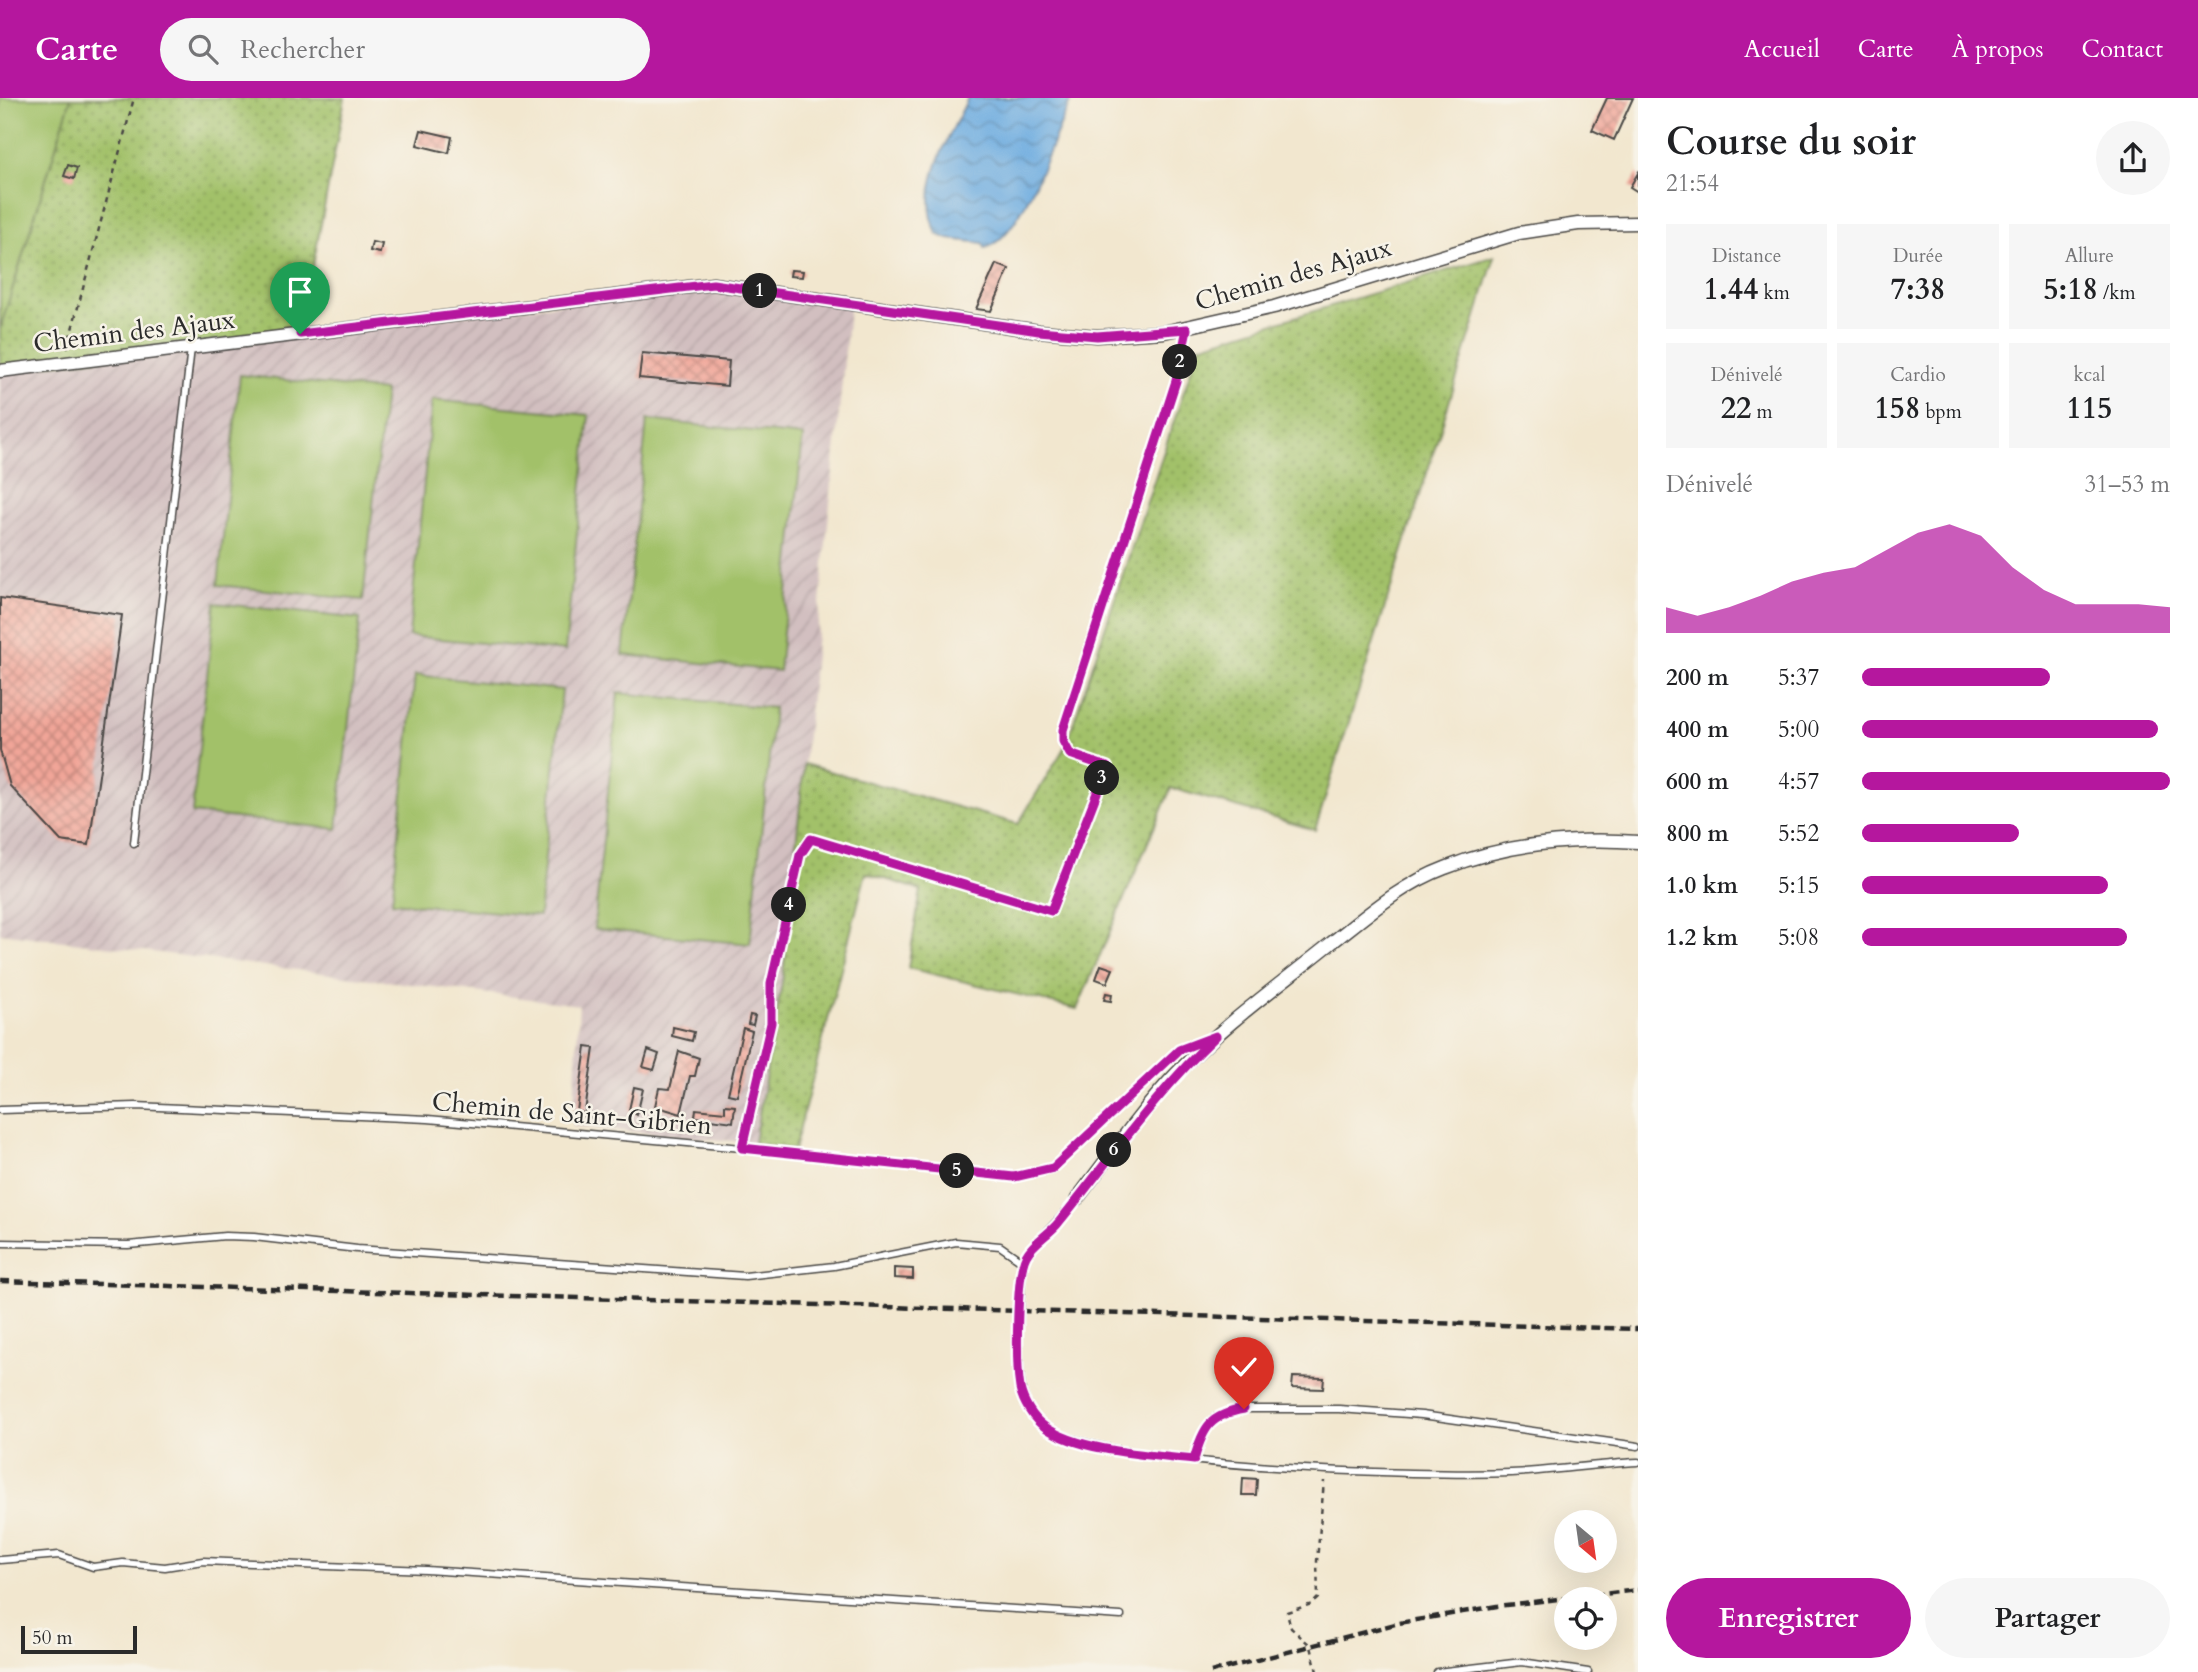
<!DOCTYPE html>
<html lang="fr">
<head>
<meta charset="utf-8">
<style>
	:root { --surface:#fff; --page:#f6f6f6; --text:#202124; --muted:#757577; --accent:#b5179e }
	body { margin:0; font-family:Cardo,serif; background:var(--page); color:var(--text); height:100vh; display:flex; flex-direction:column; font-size:26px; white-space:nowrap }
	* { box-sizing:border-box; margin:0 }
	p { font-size:23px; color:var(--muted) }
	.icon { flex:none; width:38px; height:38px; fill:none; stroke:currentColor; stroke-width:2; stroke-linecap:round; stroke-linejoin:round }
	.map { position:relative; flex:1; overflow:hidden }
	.details { display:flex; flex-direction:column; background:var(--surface); width:560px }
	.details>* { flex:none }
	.needle { width:46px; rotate:151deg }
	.buttons { position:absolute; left:1554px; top:1412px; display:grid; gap:14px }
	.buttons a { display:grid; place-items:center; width:63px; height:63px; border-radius:50%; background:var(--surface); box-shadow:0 7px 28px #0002; font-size:35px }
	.scale { position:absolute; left:21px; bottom:18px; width:116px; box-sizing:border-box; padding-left:7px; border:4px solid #2b2b2b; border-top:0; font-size:19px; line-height:24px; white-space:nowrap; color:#2b2b2b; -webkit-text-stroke:5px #f7f3e8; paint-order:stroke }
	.pin { position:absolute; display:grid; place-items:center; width:60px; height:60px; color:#fff; margin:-72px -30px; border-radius:50% 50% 50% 0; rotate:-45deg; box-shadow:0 0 7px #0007 }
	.pin .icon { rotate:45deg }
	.km { position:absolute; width:35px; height:35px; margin:-18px; border-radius:50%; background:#222; color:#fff; font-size:19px; line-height:35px; text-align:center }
	.round { display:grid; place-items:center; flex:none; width:74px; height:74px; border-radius:37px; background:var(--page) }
	.summary { display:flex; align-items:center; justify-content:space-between; height:119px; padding:0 28px }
	h1 { font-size:38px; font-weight:700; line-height:52px }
	.figures { display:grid; grid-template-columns:repeat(3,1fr); gap:10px; height:119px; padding:7px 28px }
	.figures div { display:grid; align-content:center; border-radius:0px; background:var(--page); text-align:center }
	.figures b { font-size:30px; font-weight:700 }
	.figures small { font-size:19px; font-weight:400 }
	.figures p { font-size:19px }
	.chart { height:196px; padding:14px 28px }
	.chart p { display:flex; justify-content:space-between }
	.chart svg { width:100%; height:126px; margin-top:7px; fill:var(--accent); opacity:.7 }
	.button { display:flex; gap:14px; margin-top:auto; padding:14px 28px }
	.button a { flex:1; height:80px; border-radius:42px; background:var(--accent); color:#fff; font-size:28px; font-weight:700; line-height:80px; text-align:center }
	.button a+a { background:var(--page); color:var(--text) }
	ul { padding:0 28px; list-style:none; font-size:23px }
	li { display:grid; grid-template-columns:112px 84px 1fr; align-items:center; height:52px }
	li i { height:18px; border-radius:9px; background:var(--accent) }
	header { display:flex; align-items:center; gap:42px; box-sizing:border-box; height:98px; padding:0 35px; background:var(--accent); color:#fff }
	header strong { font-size:33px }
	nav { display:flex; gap:38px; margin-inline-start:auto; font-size:24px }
	.search { width:490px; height:63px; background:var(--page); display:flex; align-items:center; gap:18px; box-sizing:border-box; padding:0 24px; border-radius:38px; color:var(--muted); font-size:26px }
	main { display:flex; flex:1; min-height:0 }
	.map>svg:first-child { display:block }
	.industrial { fill:url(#industrial-furrows) }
	.grass { fill:url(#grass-dots); stroke:#66764a; stroke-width:2 }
	.pitch { fill:#a2c169; stroke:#66764a; stroke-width:2 }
	.water { fill:url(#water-waves); stroke:#4c6c86; stroke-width:2 }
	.building { fill:url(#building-cross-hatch) }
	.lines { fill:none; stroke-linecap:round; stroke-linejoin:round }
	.lane-casing { stroke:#494744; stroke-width:9 }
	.street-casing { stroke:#494744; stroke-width:15 }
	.path { stroke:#494744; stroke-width:2.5; stroke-dasharray:5 5; stroke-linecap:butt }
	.lane { stroke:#fff; stroke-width:6 }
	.street { stroke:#fff; stroke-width:12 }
	.rail { stroke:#2b2b2b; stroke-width:4.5; stroke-dasharray:10 5; stroke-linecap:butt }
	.lane-bridge-casing { stroke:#494744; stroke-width:9; stroke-linecap:butt }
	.lane-bridge { stroke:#fff; stroke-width:6 }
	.route-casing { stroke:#fff; stroke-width:14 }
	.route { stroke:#b5179e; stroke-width:9 }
	.labels { text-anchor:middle; stroke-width:5; stroke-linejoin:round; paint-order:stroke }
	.street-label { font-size:26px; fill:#2b2b2b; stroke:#f7f3e8 }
</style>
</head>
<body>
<header>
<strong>Carte</strong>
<div class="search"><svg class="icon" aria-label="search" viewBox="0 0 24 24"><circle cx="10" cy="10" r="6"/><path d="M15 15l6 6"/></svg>Rechercher</div>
<nav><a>Accueil</a><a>Carte</a><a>À propos</a><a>Contact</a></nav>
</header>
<main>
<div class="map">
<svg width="1638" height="1574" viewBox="0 0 1638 1574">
	<defs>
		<pattern id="industrial-furrows" width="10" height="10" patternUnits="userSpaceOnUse" patternTransform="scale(1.75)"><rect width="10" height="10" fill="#d2bfc0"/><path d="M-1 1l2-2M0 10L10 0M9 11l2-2" fill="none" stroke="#b4a4a5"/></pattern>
		<pattern id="grass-dots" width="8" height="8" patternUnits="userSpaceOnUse" patternTransform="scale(1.75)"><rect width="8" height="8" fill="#a2c169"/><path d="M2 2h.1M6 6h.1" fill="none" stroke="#849d57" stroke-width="1.8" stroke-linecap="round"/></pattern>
		<pattern id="water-waves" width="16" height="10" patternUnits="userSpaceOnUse" patternTransform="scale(1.75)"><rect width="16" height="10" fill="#6dace0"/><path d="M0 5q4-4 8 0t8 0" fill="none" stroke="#5a8cb6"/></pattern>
		<pattern id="building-cross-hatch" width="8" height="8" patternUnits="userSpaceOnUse" patternTransform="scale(1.75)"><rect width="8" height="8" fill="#f1a598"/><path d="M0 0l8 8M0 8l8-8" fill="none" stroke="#c3877c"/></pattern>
	</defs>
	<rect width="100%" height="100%" fill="#f7f3e8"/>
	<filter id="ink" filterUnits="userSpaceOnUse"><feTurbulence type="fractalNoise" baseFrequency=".0143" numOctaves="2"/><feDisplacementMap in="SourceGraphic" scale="14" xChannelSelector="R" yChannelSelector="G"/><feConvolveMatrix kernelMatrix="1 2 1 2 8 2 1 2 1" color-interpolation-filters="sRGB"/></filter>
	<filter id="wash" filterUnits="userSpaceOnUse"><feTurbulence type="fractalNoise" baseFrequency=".00686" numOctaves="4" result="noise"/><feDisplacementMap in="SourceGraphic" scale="28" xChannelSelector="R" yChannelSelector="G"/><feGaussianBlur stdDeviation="1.57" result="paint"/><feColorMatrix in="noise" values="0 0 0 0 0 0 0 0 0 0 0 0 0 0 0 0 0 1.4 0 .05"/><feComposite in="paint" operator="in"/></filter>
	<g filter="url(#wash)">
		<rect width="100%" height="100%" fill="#f2e7cf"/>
		<path class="industrial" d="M689 191 850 203 783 879 754 1045 573 1028 579 907 0 835V272Z"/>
		<path class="grass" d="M71 0H345L300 236 0 273V231Z
			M1495 158 1315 732 1171 690 1077 911 908 870 921 792 866 775 794 1052 754 1045 783 879 804 666 1018 726 1066 647 1199 248Z"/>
		<path class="pitch" d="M0 0H71L0 231Z
			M240 277 385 293 363 502 218 487Z
			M432 302 589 317 565 553 409 538Z
			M647 322 803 338 779 573 623 557Z
			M215 505 360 521 337 731 192 715Z
			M415 577 562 592 539 818 392 804Z
			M618 595 774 610 750 846 594 831Z"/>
		<path class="water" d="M968 0H1072C1054 36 1023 140 985 150L983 145 948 141 937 136C916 87 947 46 968 0Z"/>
		<g id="blocks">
			<path class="building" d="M1607 0H1633L1614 42 1592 32Z
				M421 32 452 39 449 55 417 47Z
				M68 67 77 70 74 81 64 78Z
				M1638 75V94L1630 89Z
				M372 144 382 146 380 155 370 153Z
				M996 166 1009 171 991 213 976 211Z
				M791 172 803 173 802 179 790 178Z
				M642 255 729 263 727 288 639 280Z
				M0 500 122 517 89 747 61 743 10 688 0 652Z
				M1101 867 1113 871 1107 885 1096 881Z
				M1106 895 1112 896 1111 903 1104 902Z
				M750 917 755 918 753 927 748 926Z
				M673 929 694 934 692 943 672 938Z
				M743 930 752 933 737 998 728 996Z
				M586 949 594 950 585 1014 592 1015 591 1020 583 1019V1015L577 1013Z
				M648 952 659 956 654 972 643 969Z
				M679 953 699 960 695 978H690L681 1016 655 1008 659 990 670 991Z
				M634 989 643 991 637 1017 629 1012Z
				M725 1007 735 1008 733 1024 695 1019 696 1011 725 1014Z
				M894 1170 913 1171V1181L894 1180Z
				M1293 1279 1324 1280 1323 1291 1292 1290Z
				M1243 1380 1257 1381 1256 1397H1242Z"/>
		</g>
	</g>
	<g filter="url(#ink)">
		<use href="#blocks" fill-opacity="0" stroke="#494744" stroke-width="2"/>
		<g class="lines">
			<defs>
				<path id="lane" d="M134 745 191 250
					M0 1012 136 1008 428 1021 742 1050
					M0 1145 128 1147 225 1138 254 1139 357 1151 745 1178 834 1168 956 1144 1000 1148 1023 1164 1020 1207
					M1023 1164C1030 1148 1064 1118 1077 1101
					M1018 1238C1020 1269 1016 1306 1043 1327 1096 1371 1431 1378 1511 1375 1553 1373 1595 1366 1638 1364
					M1194 1362 1207 1329 1216 1319 1244 1311H1339L1422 1317 1638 1348
					M0 1462 59 1457 93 1469 123 1465 165 1469 203 1463 426 1472 1121 1518
					M1437 1574 1522 1564 1588 1574"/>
				<path id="street" d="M0 273 713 186 1039 233 1097 238 1164 234 1274 209 1519 135 1578 126 1638 125
					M1077 1101C1109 1059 1140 1014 1176 976 1223 927 1278 888 1330 846 1366 818 1402 786 1445 770 1505 746 1574 739 1638 744"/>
			</defs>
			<use href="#lane" class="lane-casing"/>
			<use href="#street" class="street-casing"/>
			<path class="path" d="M67 250 134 0
				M745 1039 771 925V886L800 757 811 742 1051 813 1107 669 1070 656 1063 643V632L1176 283 1184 245
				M752 1051 1014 1079 1053 1070 1171 959
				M1317 1574 1311 1548 1291 1530 1287 1514 1312 1506 1318 1500 1317 1463 1324 1383"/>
			<use href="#lane" class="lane"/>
			<use href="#street" class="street"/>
			<path class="rail" d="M0 1183 1638 1231
				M1211 1574 1399 1525 1497 1508 1638 1492"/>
			<defs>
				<path id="lane-bridge" d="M1018 1238 1020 1207"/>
			</defs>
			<use href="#lane-bridge" class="lane-bridge-casing"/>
			<use href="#lane-bridge" class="lane-bridge"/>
		</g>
	</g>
	<g class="lines" filter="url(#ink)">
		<defs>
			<path id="route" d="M300 236 713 186 1039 233 1097 238 1187 231 1176 283 1063 632V643L1070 656 1107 669 1051 813 811 741 800 757 771 886V925L742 1050 1014 1079 1053 1070 1179 952 1216 938C1156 995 1111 1060 1059 1124 1050 1136 1033 1144 1026 1158 1016 1177 1016 1266 1020 1290 1023 1304 1033 1321 1045 1329 1080 1354 1151 1357 1194 1362 1203 1329 1210 1317 1244 1311"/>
		</defs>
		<use href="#route" class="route-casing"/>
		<use href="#route" class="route"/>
	</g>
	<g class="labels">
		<g class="street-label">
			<text transform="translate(1293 176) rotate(-16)" y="9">Chemin des Ajaux</text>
			<text transform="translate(134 233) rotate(-7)" y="9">Chemin des Ajaux</text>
			<text transform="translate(572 1015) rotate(5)" y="9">Chemin de Saint-Gibrien</text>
		</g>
	</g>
</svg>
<div class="buttons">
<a><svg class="needle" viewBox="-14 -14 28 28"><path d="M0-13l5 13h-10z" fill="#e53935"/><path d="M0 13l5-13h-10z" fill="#757577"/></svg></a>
<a><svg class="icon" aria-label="locate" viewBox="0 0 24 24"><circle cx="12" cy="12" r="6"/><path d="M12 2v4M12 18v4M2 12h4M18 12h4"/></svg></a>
</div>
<div class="scale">50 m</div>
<div class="pin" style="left:300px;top:236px;background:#1e9e55"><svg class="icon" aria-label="arrive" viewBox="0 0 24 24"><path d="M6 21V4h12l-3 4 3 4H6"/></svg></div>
<div class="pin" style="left:1244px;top:1311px;background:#d93025"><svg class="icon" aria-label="check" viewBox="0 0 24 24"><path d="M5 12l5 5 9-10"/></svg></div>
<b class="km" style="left:760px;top:193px">1</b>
<b class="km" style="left:1180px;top:264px">2</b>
<b class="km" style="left:1102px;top:680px">3</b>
<b class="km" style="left:789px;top:807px">4</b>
<b class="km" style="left:957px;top:1073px">5</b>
<b class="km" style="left:1114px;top:1052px">6</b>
</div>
<section class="details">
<div class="summary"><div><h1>Course du soir</h1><p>21:54</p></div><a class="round"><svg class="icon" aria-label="share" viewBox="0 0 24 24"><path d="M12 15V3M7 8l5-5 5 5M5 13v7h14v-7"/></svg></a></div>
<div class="figures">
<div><p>Distance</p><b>1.44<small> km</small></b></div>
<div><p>Durée</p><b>7:38</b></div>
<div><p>Allure</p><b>5:18<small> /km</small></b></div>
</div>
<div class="figures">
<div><p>Dénivelé</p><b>22<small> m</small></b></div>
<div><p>Cardio</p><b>158<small> bpm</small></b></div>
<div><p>kcal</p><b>115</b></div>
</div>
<div class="chart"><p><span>Dénivelé</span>31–53 m</p>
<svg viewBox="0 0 160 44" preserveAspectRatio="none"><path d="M0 44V35L10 38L20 35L30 31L40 26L50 23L60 21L70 15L80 9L90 6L100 10L110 21L120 29L130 34L140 34L150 34L160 35V44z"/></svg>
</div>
<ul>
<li><b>200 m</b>5:37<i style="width:61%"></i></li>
<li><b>400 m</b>5:00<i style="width:96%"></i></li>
<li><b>600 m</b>4:57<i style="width:100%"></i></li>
<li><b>800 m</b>5:52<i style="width:51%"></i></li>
<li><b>1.0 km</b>5:15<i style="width:80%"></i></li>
<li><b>1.2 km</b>5:08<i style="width:86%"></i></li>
</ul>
<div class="button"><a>Enregistrer</a><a>Partager</a></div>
</section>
</main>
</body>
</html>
